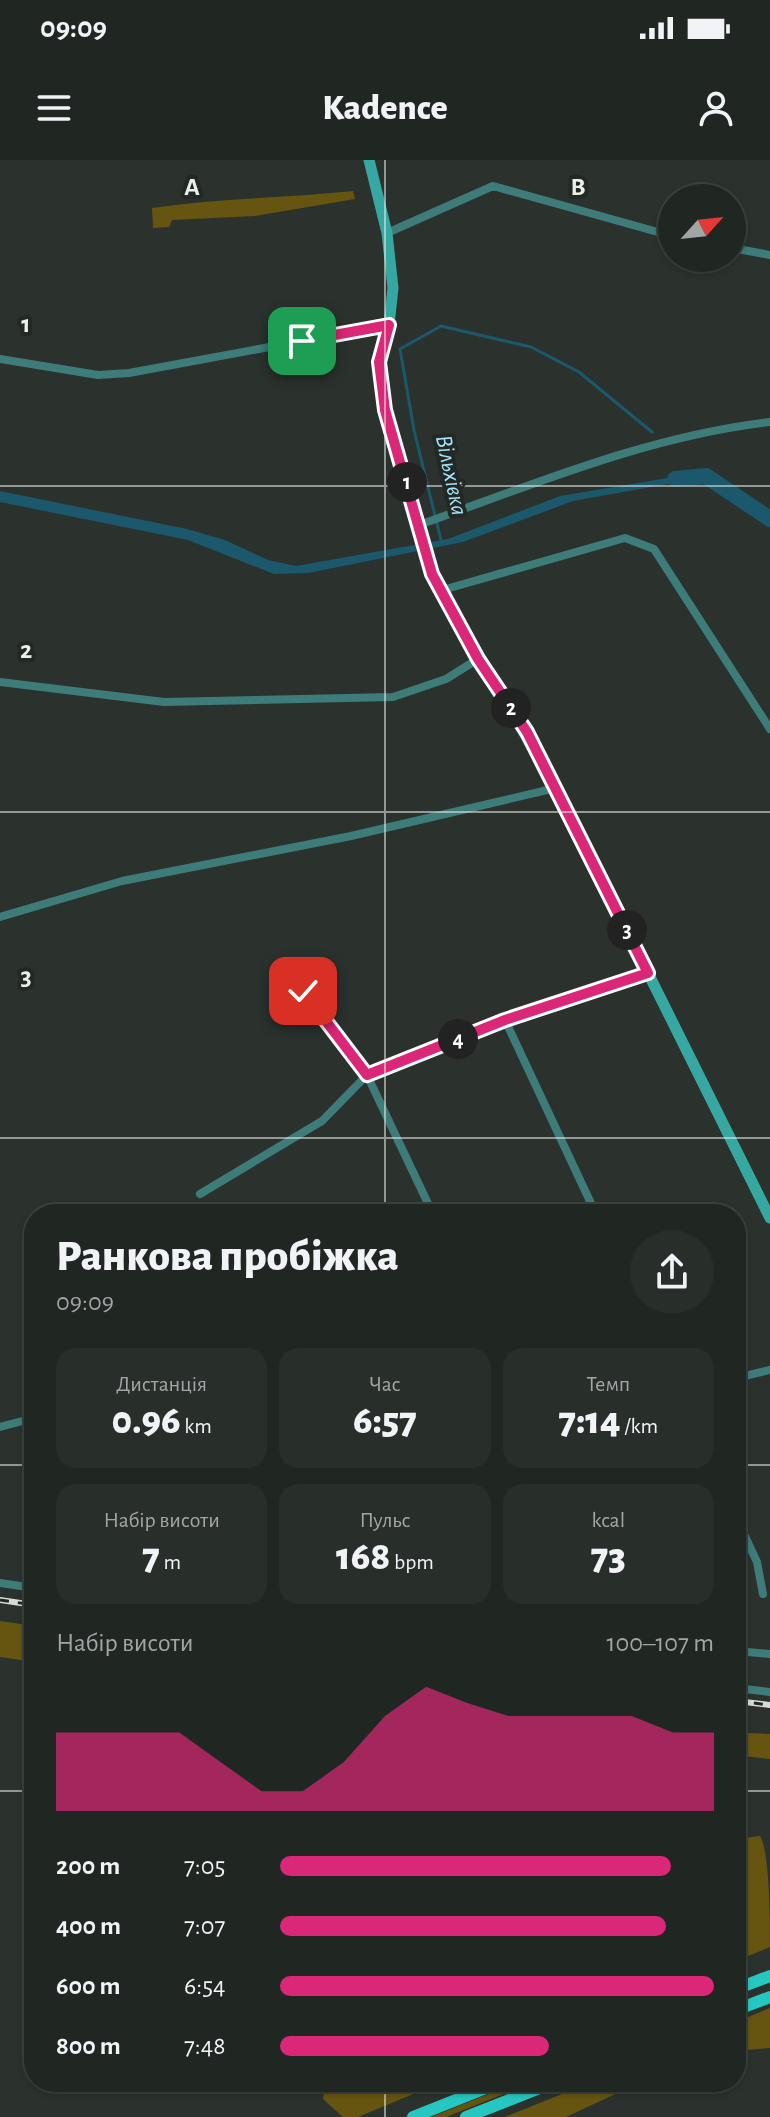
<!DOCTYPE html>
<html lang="uk">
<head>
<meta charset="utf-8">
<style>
	:root { --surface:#202622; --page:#282e2a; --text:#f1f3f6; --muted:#a2a5a5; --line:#3d4340; --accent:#db2777 }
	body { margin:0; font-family:"Alegreya Sans",sans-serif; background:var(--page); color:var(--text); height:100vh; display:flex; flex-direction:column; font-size:30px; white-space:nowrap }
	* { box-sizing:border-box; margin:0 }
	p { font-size:26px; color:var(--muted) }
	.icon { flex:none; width:44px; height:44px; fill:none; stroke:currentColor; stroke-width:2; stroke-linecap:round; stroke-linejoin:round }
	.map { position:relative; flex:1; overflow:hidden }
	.details { position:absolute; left:24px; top:1044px; width:722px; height:888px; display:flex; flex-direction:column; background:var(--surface); border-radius:32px; box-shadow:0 2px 6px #0004,0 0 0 2px var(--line) }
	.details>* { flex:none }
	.needle { width:52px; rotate:63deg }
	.controls { position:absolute; left:658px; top:24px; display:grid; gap:16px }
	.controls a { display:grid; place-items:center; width:88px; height:88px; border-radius:50%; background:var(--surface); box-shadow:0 2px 6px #0004,0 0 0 2px var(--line); font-size:40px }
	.pin { position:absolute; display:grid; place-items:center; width:68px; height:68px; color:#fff; margin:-34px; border-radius:16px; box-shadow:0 4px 12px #0006 }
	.km { position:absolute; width:40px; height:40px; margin:-20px; border-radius:50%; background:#222; color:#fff; font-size:22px; line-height:40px; text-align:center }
	.round { display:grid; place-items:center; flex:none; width:84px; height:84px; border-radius:42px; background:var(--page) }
	.overview { display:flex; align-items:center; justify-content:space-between; height:136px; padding:0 32px }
	h1 { font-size:44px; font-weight:800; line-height:60px }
	.figures { display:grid; grid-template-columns:repeat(3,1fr); gap:12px; height:136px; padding:8px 32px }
	.figures div { display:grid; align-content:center; border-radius:20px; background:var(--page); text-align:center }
	.figures b { font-size:40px; font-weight:800 }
	.figures small { font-size:22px; font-weight:400 }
	.figures p { font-size:22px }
	.chart { height:224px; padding:16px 32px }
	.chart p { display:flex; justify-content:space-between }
	.chart svg { width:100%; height:144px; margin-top:8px; fill:var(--accent); opacity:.7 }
	ul { padding:0 32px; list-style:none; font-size:26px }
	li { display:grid; grid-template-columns:128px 96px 1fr; align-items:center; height:60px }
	li i { height:20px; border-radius:10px; background:var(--accent) }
	.status { display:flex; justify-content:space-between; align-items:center; height:56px; padding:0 40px; background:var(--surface); direction:ltr }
	.status svg { height:22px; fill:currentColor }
	header { display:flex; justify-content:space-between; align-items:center; height:104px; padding:0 32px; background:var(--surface); font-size:36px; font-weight:800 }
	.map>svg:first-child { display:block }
	.forest { fill:#651 }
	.water { fill:#1b586b }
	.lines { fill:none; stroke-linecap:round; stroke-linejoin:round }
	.stream { stroke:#1b586b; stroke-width:3 }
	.river { stroke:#1b586b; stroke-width:16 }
	.street { stroke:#3d7c79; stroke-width:8 }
	.secondary { stroke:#37a7a2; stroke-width:11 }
	.primary { stroke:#27c7c1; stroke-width:12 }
	.rail-casing { stroke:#d7dbd8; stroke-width:6 }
	.rail { stroke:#222824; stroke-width:3; stroke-dasharray:9; stroke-linecap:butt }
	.route-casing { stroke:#fff; stroke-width:16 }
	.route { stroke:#db2777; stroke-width:10 }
	.grid { fill:none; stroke:#ebefec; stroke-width:2; stroke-opacity:0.55 }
	.labels { text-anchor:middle; stroke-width:8; stroke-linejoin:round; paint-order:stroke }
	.water-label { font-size:24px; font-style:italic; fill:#a8e5fc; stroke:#222824 }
	.grid-label { font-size:26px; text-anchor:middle; font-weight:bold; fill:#ebefec; stroke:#222824; stroke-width:8; stroke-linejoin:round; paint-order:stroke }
</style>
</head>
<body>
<div class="status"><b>09:09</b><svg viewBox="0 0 49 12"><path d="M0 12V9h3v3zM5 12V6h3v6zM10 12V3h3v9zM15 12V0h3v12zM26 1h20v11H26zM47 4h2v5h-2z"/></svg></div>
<header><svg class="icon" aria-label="menu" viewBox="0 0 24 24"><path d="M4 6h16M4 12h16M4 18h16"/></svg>Kadence<svg class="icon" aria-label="person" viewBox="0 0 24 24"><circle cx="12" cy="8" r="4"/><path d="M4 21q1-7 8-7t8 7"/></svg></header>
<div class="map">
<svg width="770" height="1957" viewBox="0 0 770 1957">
	<rect width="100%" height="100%" fill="#2b322e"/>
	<path class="forest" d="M353 31 355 39 255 56 172 60 169 67 153 68 152 48C218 38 286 38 353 31Z
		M0 1461 34 1466V1502L0 1497Z
		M747 1573 770 1574V1599L742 1596Z
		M760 1676C770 1692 770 1763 770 1787L736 1801V1679Z
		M770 1848V1888L736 1891V1862Z
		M342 1922H442L358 1957H343L323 1939 324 1933Z
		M519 1922H534L446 1957H431Z
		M592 1922H641L566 1957H505Z"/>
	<path class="water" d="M697 313 696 319 573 341 463 382 308 413 274 414 188 380 0 342V331L187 369 225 380 268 400 296 406 448 379 560 336Z"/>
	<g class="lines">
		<path class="stream" d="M441 380 414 270 400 189 441 166 531 187 579 212 652 272"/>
		<path class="river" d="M675 319 706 316 770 359"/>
		<path class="street" d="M387 73 493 26 672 76
			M732 88 770 95
			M0 199 98 215 129 213 389 165
			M419 365C535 324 648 276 770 262
			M439 431 625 378 654 389 770 569
			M0 522 164 542 393 537 446 519 478 499
			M0 757 122 721 351 676 556 628
			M276 817 303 831 367 915 433 1054
			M505 860 596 1054
			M200 1034 322 961 367 915 505 860 648 813
			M736 1218 770 1210
			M0 1267 34 1258
			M736 1357 757 1402 763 1434
			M0 1423 34 1428
			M736 1491 770 1494
			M736 1528 770 1532"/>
		<path class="secondary" d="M369 0 387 73 393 128 389 165 379 202 385 250 432 414 556 628 770 1058"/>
		<path class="primary" d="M736 1829 770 1816
			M736 1850 770 1837
			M413 1957 501 1922
			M466 1957 555 1922"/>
		<defs>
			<path id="rail" d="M0 1440 34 1445
				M736 1541 770 1545"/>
		</defs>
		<use href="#rail" class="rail-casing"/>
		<use href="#rail" class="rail"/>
	</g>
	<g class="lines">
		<defs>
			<path id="route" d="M302 181 389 165 379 202 385 250 432 414 478 499 527 572 648 813 505 860 367 915 303 831"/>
		</defs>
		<use href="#route" class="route-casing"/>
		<use href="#route" class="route"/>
	</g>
	<path class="grid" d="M385 0V1054M0 326H770M0 652H770M0 978H770M0 1305H34M736 1305H770M0 1631H34M736 1631H770M385 1922V1957"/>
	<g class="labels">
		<g class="water-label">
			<text transform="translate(452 315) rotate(78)" y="8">Вільхівка</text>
		</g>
	</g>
	<g class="grid-label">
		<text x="192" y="35">A</text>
		<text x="578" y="35">B</text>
		<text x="26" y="172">1</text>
		<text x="26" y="498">2</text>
		<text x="26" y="825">3</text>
	</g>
</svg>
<div class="controls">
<a><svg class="needle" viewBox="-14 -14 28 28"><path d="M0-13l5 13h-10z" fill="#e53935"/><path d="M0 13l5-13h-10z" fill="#a2a5a5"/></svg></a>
</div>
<div class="pin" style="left:302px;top:181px;background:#1e9e55"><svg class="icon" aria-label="arrive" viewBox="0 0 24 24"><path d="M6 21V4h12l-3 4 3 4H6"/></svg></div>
<div class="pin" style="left:303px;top:831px;background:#d93025"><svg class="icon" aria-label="check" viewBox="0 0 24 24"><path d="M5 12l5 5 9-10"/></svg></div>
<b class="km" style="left:407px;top:322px">1</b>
<b class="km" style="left:511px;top:548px">2</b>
<b class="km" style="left:627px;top:770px">3</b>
<b class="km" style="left:458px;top:879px">4</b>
<section class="details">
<div class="overview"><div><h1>Ранкова пробіжка</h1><p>09:09</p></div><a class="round"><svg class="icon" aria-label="share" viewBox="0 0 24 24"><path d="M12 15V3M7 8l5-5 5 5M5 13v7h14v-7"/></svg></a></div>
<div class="figures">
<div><p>Дистанція</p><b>0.96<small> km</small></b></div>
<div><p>Час</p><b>6:57</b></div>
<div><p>Темп</p><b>7:14<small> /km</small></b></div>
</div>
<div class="figures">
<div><p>Набір висоти</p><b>7<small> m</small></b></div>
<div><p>Пульс</p><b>168<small> bpm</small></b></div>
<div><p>kcal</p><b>73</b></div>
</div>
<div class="chart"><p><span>Набір висоти</span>100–107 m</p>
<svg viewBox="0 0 160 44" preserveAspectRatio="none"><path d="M0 44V20L10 20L20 20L30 20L40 29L50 38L60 38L70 29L80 15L90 6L100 11L110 15L120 15L130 15L140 15L150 20L160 20V44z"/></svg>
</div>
<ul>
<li><b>200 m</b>7:05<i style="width:90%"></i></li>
<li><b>400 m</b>7:07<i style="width:89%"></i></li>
<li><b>600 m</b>6:54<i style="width:100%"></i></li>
<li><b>800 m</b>7:48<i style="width:62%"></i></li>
</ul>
</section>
</div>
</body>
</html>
